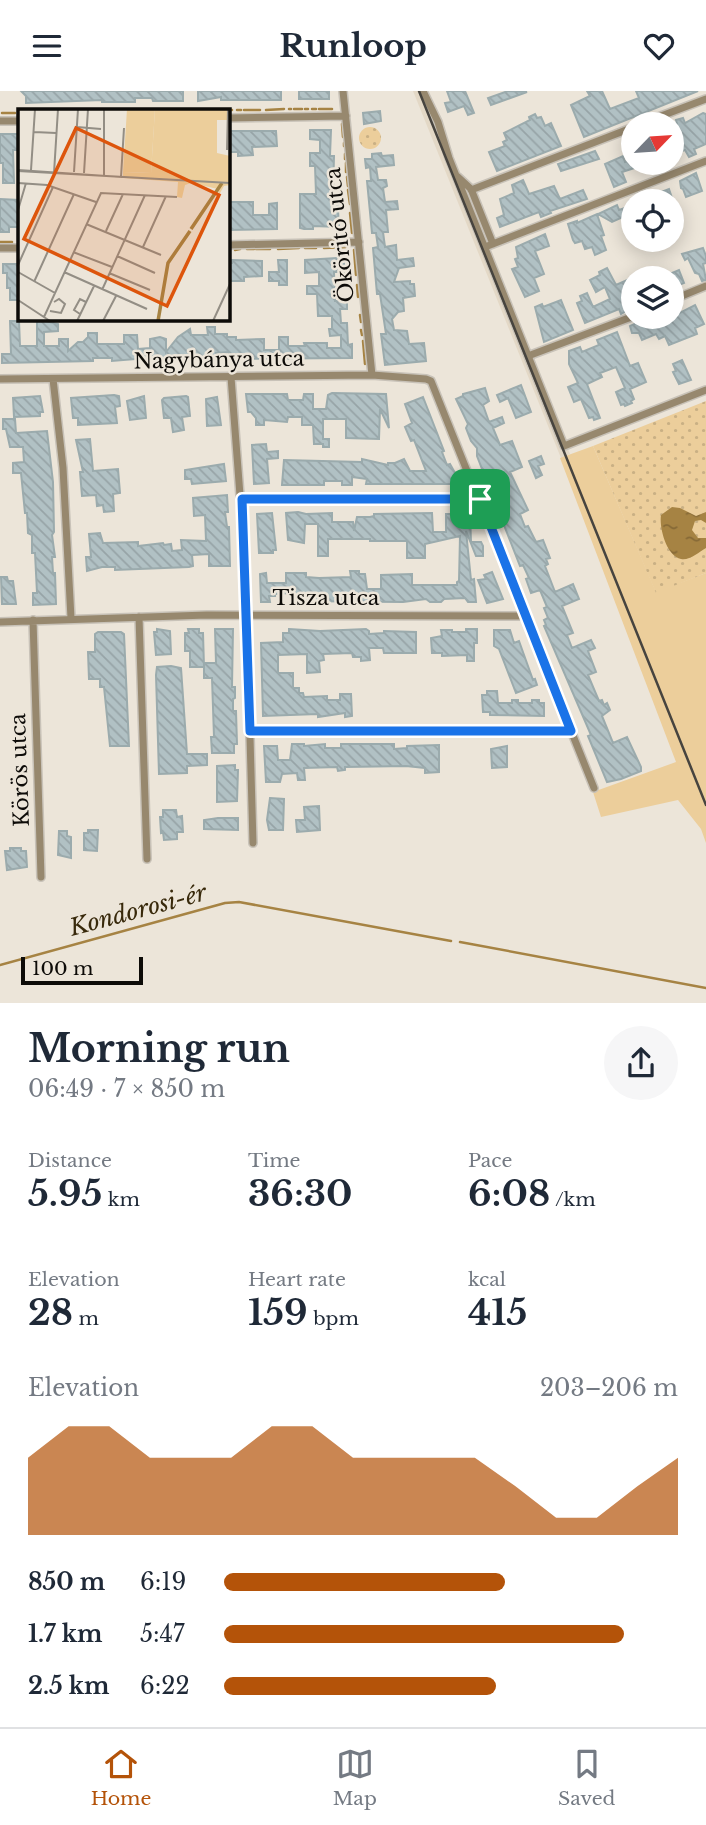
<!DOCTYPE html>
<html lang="en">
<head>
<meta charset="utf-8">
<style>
	:root { --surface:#fff; --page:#f6f6f7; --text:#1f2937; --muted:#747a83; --line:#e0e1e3; --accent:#b45309 }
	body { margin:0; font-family:"Libre Baskerville",serif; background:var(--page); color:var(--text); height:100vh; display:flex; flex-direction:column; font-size:26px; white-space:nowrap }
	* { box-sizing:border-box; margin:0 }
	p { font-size:23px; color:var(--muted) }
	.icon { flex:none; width:38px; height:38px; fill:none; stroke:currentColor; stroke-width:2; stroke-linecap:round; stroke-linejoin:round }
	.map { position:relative; height:912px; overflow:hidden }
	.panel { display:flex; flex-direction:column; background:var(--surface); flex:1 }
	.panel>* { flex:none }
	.needle { width:46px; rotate:65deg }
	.fabs { position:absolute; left:621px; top:21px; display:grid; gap:14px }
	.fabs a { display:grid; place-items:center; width:63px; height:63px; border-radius:50%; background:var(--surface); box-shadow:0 4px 18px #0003; font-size:35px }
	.scale { position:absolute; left:21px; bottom:18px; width:122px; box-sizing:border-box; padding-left:7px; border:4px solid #0d0b08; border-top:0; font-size:19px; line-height:24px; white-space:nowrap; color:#0d0b08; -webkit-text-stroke:5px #ece5d9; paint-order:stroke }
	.pin { position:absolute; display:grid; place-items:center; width:60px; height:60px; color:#fff; margin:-30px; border-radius:14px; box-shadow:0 4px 10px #0006 }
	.round { display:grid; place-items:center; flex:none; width:74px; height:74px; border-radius:37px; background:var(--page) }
	.headline { display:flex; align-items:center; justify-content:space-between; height:119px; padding:0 28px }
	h1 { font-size:38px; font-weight:700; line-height:52px }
	.metrics { display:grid; grid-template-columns:repeat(3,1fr); gap:10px; height:119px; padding:7px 28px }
	.metrics div { display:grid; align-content:center }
	.metrics b { font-size:35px; font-weight:700 }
	.metrics small { font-size:19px; font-weight:400 }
	.metrics p { font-size:19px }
	.chart { height:196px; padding:14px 28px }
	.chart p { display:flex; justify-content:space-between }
	.chart svg { width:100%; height:126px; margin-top:7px; fill:var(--accent); opacity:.7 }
	ul { padding:0 28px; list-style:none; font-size:23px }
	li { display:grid; grid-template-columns:112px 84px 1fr; align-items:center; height:52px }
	li i { height:18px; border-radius:9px; background:var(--accent) }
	header { display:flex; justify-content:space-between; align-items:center; height:91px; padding:0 28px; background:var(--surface); font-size:32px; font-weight:700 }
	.menu { display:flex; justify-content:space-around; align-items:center; height:98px; border-top:2px solid var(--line); background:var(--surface); font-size:19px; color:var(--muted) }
	.menu a { display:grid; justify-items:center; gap:4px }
	.menu .current { color:var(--accent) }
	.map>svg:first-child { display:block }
	.built { fill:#e3d8c6 }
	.grass { fill:#ecce9b }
	.park { fill:url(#park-dots) }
	.water { fill:url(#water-ripples) }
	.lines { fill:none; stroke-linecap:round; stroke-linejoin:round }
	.stream { stroke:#a68343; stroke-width:2.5 }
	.building { fill:url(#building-back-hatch); stroke:#9babad; stroke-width:2 }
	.street-casing { stroke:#c8c2b8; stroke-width:10 }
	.street { stroke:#97886e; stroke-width:7 }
	.rail { stroke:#47443f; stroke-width:2.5 }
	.route-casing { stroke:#fff; stroke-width:14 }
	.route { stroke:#1a73e8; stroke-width:9 }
	.labels { text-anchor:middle; stroke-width:5; stroke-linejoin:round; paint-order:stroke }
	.street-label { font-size:21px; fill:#0d0b08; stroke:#ece5d9 }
	.water-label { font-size:23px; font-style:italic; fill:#38290b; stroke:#ece5d9 }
	.inset-river { fill:none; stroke:#a68343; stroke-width:3.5 }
	.inset-road { fill:none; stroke:#938e85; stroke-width:2 }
	.view { fill:#dd550c; fill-opacity:0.15; stroke:#dd550c; stroke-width:3.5 }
	.inset-edge { fill:none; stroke:#0d0b08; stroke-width:3.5 }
</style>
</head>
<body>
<header><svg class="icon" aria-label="menu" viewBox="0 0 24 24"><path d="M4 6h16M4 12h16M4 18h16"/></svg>Runloop<svg class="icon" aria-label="heart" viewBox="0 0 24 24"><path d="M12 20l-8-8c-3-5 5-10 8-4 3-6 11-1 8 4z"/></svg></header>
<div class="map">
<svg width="706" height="912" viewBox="0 0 706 912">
	<defs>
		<pattern id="park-dots" width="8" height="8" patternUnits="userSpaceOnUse" patternTransform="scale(1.75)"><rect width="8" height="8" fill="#ecce9b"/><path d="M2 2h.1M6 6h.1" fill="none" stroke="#c9b084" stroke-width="1.8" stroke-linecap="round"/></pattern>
		<pattern id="water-ripples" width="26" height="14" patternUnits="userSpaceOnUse" patternTransform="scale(1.75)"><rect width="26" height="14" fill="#a68343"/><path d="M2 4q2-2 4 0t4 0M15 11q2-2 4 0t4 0" fill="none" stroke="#866936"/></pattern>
		<pattern id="building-back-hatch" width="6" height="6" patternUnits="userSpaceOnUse" patternTransform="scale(1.75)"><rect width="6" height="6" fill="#b1c1c4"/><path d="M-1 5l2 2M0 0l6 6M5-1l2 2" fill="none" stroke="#97a4a7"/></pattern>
	</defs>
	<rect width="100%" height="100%" fill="#ece5d9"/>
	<path class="built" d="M413 0H424L570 363 561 367Z"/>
	<path class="grass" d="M593 355 656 501 706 482V752L701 738 678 709 601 726 593 701 676 671 560 367Z"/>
	<path class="park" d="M359 47a11 11 0 1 1 22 0a11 11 0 1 1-22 0Z
		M706 310V482L656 502 593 355Z"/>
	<path class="water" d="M672 416 680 417 696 425 706 421V432L701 429 695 430 692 439 698 447H706V457C699 461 689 470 681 468 666 465 659 436 661 424Z"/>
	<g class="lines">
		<path class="stream" d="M289 18H291
			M294 18H302
			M305 18H308
			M312 18H316
			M319 18H332
			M223 19H232
			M237 19H241
			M244 19H260
			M266 19 284 18
			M2 22H15
			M342 33 343 46
			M344 52V55
			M345 63V68
			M346 72V81
			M347 86 348 95
			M348 99 350 113
			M350 122 352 142
			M0 151H12
			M305 157H316
			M324 157 347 156
			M247 158H254
			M256 158H270
			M278 158 299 157
			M228 159H230
			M235 159 240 158
			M354 159 356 184
			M357 194 358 206
			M360 224 361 231
			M361 239 362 244
			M363 250 365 273
			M460 851 706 897
			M0 874 225 812 239 811 451 850"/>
	</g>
	<path class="building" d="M21 0H183V10H153L152 7H135V11H102V9L26 12V5Z
		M198 0H281V9H221V6L198 10Z
		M299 0H329V8H299Z
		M447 0H465L474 22 468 24 464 15 448 21 445 12 451 11Z
		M508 0 527 1 491 14 488 7Z
		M587 0H602L610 18 639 7 636 0H698L584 46 571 14 590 5Z
		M380 20 381 30 364 33 363 22Z
		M703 22 706 23V53L694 58 696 63 689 66 685 59 672 63V42H674L672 34 677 33 676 29 683 27 685 32Z
		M535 23 537 27 541 26 545 35 551 32 561 55 497 80 489 61 505 55 503 51 507 49 504 42 530 29 529 26Z
		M310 39H331L330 65H334L333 102H337L339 136 313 135V138H304L300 137V103H316L315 75H310V62H320V49L310 48Z
		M228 40H276L277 55 252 56 253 64 238 65V61H228Z
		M0 43H19V59H13L14 92H3V72H0Z
		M595 60 599 68 561 80 558 73Z
		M381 62 382 65 393 64 394 74 376 76 378 89H386L387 95 383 97 385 111 397 110 398 118 386 119 388 141H383L385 156 396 154 397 169 413 167 414 175 399 177 394 191 410 190V193H414L415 205 403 207 404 220 398 221 392 228 394 239 407 240 409 253 424 252 426 270 385 274 381 243H386L380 203H377L373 157 378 156 376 142H372L367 90H371L370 76 366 77 365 68H372V63Z
		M623 65 625 71 634 68V72L647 73 622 81 626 91 614 96 605 73Z
		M696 82 702 100 686 106 683 98 681 97 680 90Z
		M523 89 529 103 554 95 560 108 583 99 587 108 550 120 551 122 541 126 539 121 500 136 497 127 504 124 500 108 514 102 512 94Z
		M669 98 673 110H629L647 103 648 106Z
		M0 108 19 109V136H9V141H0Z
		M228 111H253V124H269V113L277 112V138L228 139Z
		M617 114 619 119 634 114V121L612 131 598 123Z
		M597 123 604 144 601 145 606 159 595 164 592 156 585 158 582 150 575 152 573 149 568 133 577 130V132Z
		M545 143 549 155 535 160 544 183 534 187 539 200 525 206 512 178 518 176 515 168 518 167 516 156Z
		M703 157 706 165V172L703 173 706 189 702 190 699 183 695 182 688 167 685 169 682 163Z
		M337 167 344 168V181H334L335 210H347V218H340L341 232H347L348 254 352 253V267L229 268V261L216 262V267L206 269 201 266 184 269 180 266H166V269H148V267L112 270V267H93V270L2 272V263H11L10 230H19L20 255H37V228L58 233V240L44 241V255H59V248H68V260L78 251H83L88 246V242H97V253H124V244H137L138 258 150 257V248L160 246 166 248V261L178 246 190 238 191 244H208L207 236H215V243H227V246H236V249L264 248V259H279V246H288V255H305L304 252H327V257H341V244L330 245 329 238H332V225H318L317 203H307V195H319V181L305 182V169Z
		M232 169 262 170V185L244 186V190H228V172H232Z
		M278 169H287V194H279V190H269V181H279Z
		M3 173H19V209H10V197H7V182H3Z
		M607 177 616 194 634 186V215L621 223 619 218 585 232 577 212 582 210 580 205 587 202 593 216 610 208 605 196 596 201 590 189 600 184 599 181Z
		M679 179 684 192 674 196 672 187H660Z
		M561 209 573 239 544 251 535 216 542 213 543 216Z
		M695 214 704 233 695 237 697 243 669 254 665 245 659 248 656 243 642 249 639 242H632L630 235 641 230 643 233 660 226H672Z
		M617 241 630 275 638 272 646 291 630 298 634 308 631 310 632 312 625 315 624 313 621 314 616 301 625 297 616 276 600 282 602 286 587 293 600 327 594 329 593 326 589 327 581 308 574 311 568 296 578 292 569 273V260L580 256 582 261 599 254 597 249Z
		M682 269 691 289 679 293 673 281 676 280 673 273Z
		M521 294 531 321 516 327 508 307 500 311 497 304Z
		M485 297 489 310 483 314 489 331 502 326 504 332 493 337 500 354 512 350 522 376 510 381 528 419 520 423 525 436 528 435 536 451 543 449 550 467 546 468 548 473 545 475 555 501 573 493 579 508 562 515 573 542 567 544 572 557 591 549 595 557 588 560 596 581 588 584 599 610 602 609 604 614 607 612 610 619 602 625 613 652 627 646 641 676V680L621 688 607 691 588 645 591 644 544 535 546 534 544 529 548 527 544 517 547 516 540 499 531 502 526 488 529 487 523 474 520 475 477 365V357L471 350 466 337 468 333 456 308 463 305V303Z
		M332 302 386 303 389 337 380 318 379 348 346 347V328H323V348H329V356H323V353H314L313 334H302V326H288L287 331 264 329V334H256V327L251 321H248L246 303H287L288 309H303L304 303H313V318H326L328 304Z
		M114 304 119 305 120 315 115 316 117 332 78 334V327H73L71 307Z
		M40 305 43 321H40V325L14 326 13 307Z
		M144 305 146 327 130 329 127 310Z
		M186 305 188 306 190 325 182 326 184 339 173 341 171 327H164L162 309 164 307Z
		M217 306 221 334 207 335 206 308Z
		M423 306 444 360 442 361 447 374 450 373 464 398 456 397 451 393H366L367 388 352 386V394H342V390H324V394H282L284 369 362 371V368L388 374V372H395L404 368 410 380H426L414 349 411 350 405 336 412 332 405 313Z
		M3 328H15L16 342 47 340 53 391 54 441 52 444 55 466H52L53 482H55L56 513 33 514V502H37L35 462H32V444L28 442 27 422H25L21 382H13V372L24 371 23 356H10L6 338H3Z
		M90 348 93 380 118 378 120 402 113 403 114 420 104 421 103 414 97 415 96 404 82 405 80 381H83L76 349Z
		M266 353 267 361 278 360V367L267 368 269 392 254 393 252 354Z
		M541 365 544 373 538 375 542 384 536 387 529 370Z
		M224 373 226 390 192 393 191 388H185V379Z
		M227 404 228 421H225L227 436H229L230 475H209V463L192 464 193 475 189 476 115 479V476H102L87 480 86 466H91L89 443 100 442 103 452 138 451V455L163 452 164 454 171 453 172 460 182 459 181 449 206 450 205 424 194 425 193 407Z
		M298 421 306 423 332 422V431H353L354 440 357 426H370L374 425V423L432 422 433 441H446V423H470L471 451H481L483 455V465H476L466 440 471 489 474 488 476 511H468L465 507 444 508 441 511H430L426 508 403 511 290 510V502L275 503V505H269L270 511H261L260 483 266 482 267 492H286V482H306V486L319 487 351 486 350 480H359V483H365L367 498H381V484L412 483V494H457V491L459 490 460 445 425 453V467H407V450H370V448H328V465H318V433H305L304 452 288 449 286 422Z
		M272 422 276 459H273V462H259L257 423Z
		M492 481 503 508 487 512 478 489 486 488 484 484Z
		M1 486H7L8 490H13L16 513H2Z
		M157 538 170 540 171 563 156 564 154 541H157Z
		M188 538H199V542H203L204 576H190V560H185V542H189Z
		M215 538H233L232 596H235V607L233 608V620H236L237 653H234V662H212L211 646H214L212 587H204V572H216Z
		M289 538 320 540 366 538 369 540V543L384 542V540L416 541V562H384L383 557H369L370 569 361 570V566H353L352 562 323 563 324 569 319 570 320 581 307 582V563L278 564V582H293V597H299V602H303L304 606 327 605V609H340V603H351L352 625 345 626V622L318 626V623L263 625 261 552 283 551V542H289Z
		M466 538H477V552H474V570H467V564L442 565V562H432L431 547 442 545 441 539H452V541H466Z
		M494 539H510L514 552 519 550 533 589 535 588 537 594 516 602 499 558 494 555Z
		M98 541H121L124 543 129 655H110L104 596H100V588H89L88 561H95V543Z
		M171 575 181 577 187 663H207V674L187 675V682L159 683 156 584 157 576Z
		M487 600H497L498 612H512V609H518V612H532V609H539V612H544V625L490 624V621H483L482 604H487Z
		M292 653H304V655L325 653V657H341V653H394V658L407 657V655L439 654V681L425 682V677L406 675 345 676V679L338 680 337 676 304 677 305 689H298L297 682 282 683 280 691H266L264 655H277L278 669H290Z
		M507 655V676L492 677 491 658Z
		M235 674V679H238L237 710 217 711V675Z
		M270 707 284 708 283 739H269L267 729Z
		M319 715 320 739 297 741 296 729H305L304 716Z
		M163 719H176L177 726 182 725 183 741H177V748L164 749 163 741 161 742 160 726H163Z
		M218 727H238V739L204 738V729Z
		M88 739H98L97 760 84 759V742H88Z
		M59 740H67V745L71 746V767L58 764Z
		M10 757H21V760H26L27 776 7 779 5 760H10Z"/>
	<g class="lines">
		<defs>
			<path id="street" d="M343 0 372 284
				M423 0 438 31 449 67 564 355 706 299
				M228 27 346 25
				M0 30H19
				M640 33 706 8
				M458 86 471 98 493 153
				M471 99 634 36
				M228 154 359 151
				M485 156 706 70
				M0 157H19
				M672 209 706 195
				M528 265 634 225
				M231 286 245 470 253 752
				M0 288 372 284 426 288 431 290 594 697
				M53 288 63 377 71 527
				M242 408H479
				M139 526 147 768
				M33 529 41 786
				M0 531 207 524 525 525
				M249 640H571"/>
		</defs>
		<use href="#street" class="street-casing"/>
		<use href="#street" class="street"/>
		<path class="rail" d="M419 0 706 714"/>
	</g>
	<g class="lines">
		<defs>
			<path id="route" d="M242 408H480L571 640H250Z"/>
		</defs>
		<use href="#route" class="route-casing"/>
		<use href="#route" class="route"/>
	</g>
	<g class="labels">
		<g class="street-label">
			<text transform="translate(340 144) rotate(-96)" y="7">Ököritó utca</text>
			<text transform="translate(219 269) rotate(-1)" y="7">Nagybánya utca</text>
			<text x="326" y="514">Tisza utca</text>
			<text transform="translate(20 679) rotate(-92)" y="7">Körös utca</text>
		</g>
		<g class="water-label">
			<text transform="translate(138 819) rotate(-15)" y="8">Kondorosi-ér</text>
		</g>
	</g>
	<g transform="translate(18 18)">
		<rect width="212" height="212" fill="#ece5d9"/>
		<path d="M137 0H209V11H199V44L212 47V76L206 77 201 86 200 80 173 74 167 76 164 89 159 88 160 73 105 69V63L133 64Z" fill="#ecce9b"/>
		<path d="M109 0H137L133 64 105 63Z" fill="#ecce9b"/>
		<path class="inset-river" d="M173 120 204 74M140 212 150 154 172 122"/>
		<path class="inset-road" d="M86 0V66M59 18 83 20M16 23 38 24M209 41 210 0M0 61 103 68 106 19M13 61 17 0M0 62 212 74M56 63 60 0M36 64 40 0M66 64 70 0M0 74 29 76 78 93M0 101 8 74M68 115 143 146M88 122 105 85M125 138 148 87M55 143 94 158M99 147 137 164M0 156 35 78M0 163 37 184M46 163 129 200M91 164 132 181M16 173 56 85M84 181 127 86M0 191 32 212M32 202 43 204 47 195 41 190 36 193M62 205 56 201 62 190 68 193M26 208 83 84 159 88M59 212 76 177M85 212 98 187M195 212 212 175"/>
		<path class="view" d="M58 19 201 86 149 197 6 130Z"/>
		<rect width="212" height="212" class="inset-edge"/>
	</g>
</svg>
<div class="fabs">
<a><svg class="needle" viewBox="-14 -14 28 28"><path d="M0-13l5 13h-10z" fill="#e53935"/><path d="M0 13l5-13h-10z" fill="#747a83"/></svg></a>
<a><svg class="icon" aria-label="locate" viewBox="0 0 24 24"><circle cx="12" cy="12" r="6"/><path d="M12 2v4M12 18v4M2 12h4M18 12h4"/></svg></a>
<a><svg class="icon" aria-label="layers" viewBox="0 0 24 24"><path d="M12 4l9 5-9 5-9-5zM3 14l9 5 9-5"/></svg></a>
</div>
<div class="scale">100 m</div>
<div class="pin" style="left:480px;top:408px;background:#1e9e55"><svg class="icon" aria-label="arrive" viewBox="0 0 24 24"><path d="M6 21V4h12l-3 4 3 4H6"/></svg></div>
</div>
<section class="panel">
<div class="headline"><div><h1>Morning run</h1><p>06:49 · 7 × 850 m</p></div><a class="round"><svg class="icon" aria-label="share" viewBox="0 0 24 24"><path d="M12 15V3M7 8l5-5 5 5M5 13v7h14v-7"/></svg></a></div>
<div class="metrics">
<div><p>Distance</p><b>5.95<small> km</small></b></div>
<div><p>Time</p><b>36:30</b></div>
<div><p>Pace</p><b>6:08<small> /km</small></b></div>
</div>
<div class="metrics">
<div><p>Elevation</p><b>28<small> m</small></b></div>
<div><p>Heart rate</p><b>159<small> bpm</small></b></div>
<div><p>kcal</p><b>415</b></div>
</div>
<div class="chart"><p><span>Elevation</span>203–206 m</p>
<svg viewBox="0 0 160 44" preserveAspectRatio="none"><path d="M0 44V17L10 6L20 6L30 17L40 17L50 17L60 6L70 6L80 17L90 17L100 17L110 17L120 27L130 38L140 38L150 27L160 17V44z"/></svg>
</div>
<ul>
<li><b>850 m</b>6:19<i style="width:62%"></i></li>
<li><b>1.7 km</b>5:47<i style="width:88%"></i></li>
<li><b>2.5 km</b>6:22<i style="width:60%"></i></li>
</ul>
</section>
<nav class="menu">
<a class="current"><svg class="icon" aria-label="home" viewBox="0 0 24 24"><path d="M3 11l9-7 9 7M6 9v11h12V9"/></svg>Home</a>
<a><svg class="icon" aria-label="map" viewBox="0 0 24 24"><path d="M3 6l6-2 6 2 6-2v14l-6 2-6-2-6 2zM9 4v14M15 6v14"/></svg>Map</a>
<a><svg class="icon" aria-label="saved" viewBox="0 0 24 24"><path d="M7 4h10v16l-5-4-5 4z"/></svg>Saved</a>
</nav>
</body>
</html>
